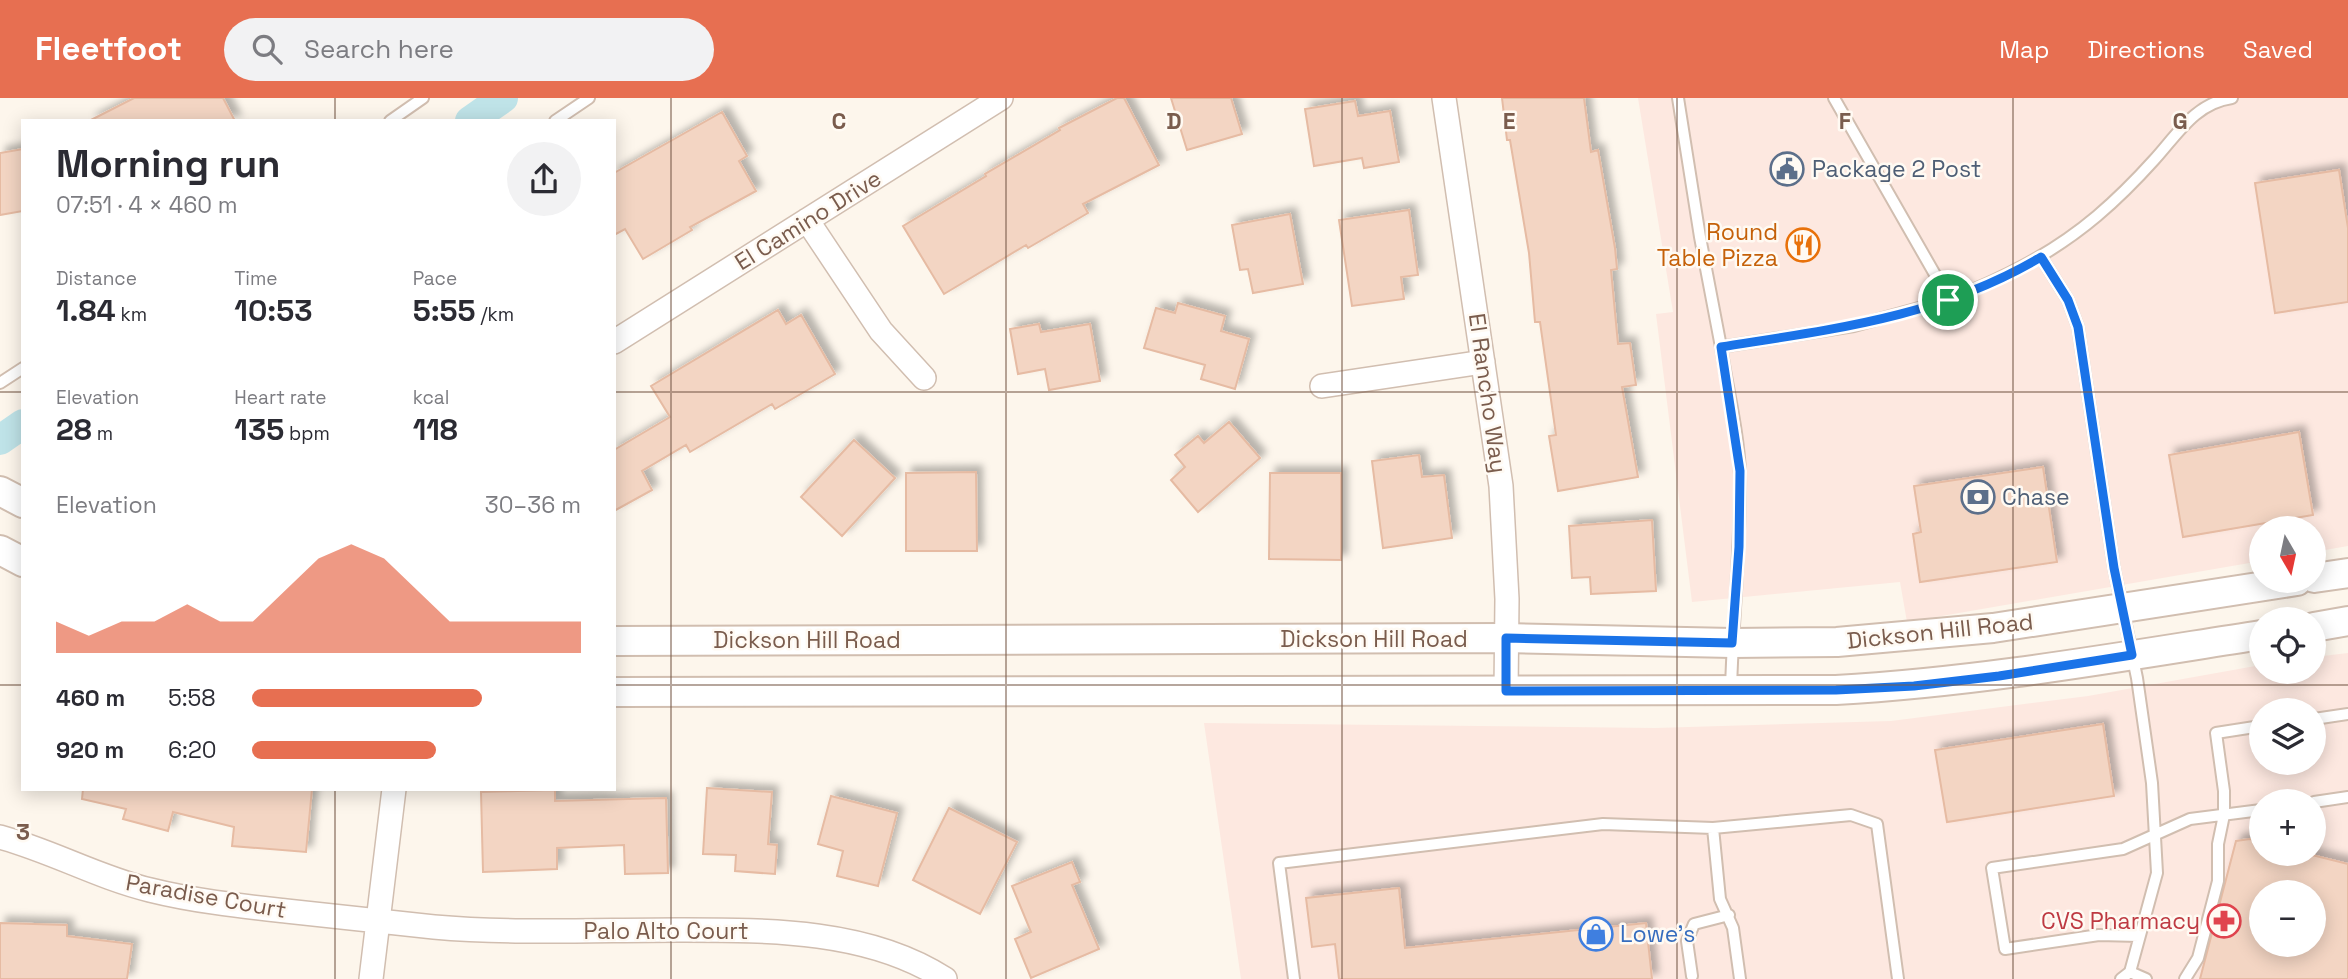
<!DOCTYPE html>
<html lang="en">
<head>
<meta charset="utf-8">
<style>
	:root { --surface:#fff; --page:#f2f2f3; --text:#2b2b33; --muted:#7c7c81; --accent:#e76f51 }
	body { margin:0; font-family:"Space Grotesk",sans-serif; background:var(--page); color:var(--text); height:100vh; display:flex; flex-direction:column; font-size:26px; white-space:nowrap }
	* { box-sizing:border-box; margin:0 }
	p { font-size:23px; color:var(--muted) }
	.icon { flex:none; width:38px; height:38px; fill:none; stroke:currentColor; stroke-width:2; stroke-linecap:round; stroke-linejoin:round }
	.map { position:relative; flex:1; overflow:hidden }
	.details { position:absolute; left:21px; top:21px; width:595px; height:672px; display:flex; flex-direction:column; background:var(--surface); border-radius:0px; box-shadow:0 4px 18px #0003 }
	.details>* { flex:none }
	.needle { width:46px; rotate:171deg }
	.fabs { position:absolute; left:2249px; top:418px; display:grid; gap:14px }
	.fabs a { display:grid; place-items:center; width:77px; height:77px; border-radius:50%; background:var(--surface); box-shadow:0 4px 18px #0003; font-size:35px }
	.pin { position:absolute; display:grid; place-items:center; width:60px; height:60px; color:#fff; margin:-30px; border:4px solid #fff; border-radius:50%; box-shadow:0 2px 7px #0007 }
	.round { display:grid; place-items:center; flex:none; width:74px; height:74px; border-radius:37px; background:var(--page) }
	.head { display:flex; align-items:center; justify-content:space-between; height:119px; padding:0 35px }
	h1 { font-size:38px; font-weight:700; line-height:52px }
	.stats { display:grid; grid-template-columns:repeat(3,1fr); gap:10px; height:119px; padding:7px 35px }
	.stats div { display:grid; align-content:center }
	.stats b { font-size:30px; font-weight:700 }
	.stats small { font-size:19px; font-weight:400 }
	.stats p { font-size:19px }
	.chart { height:196px; padding:14px 35px }
	.chart p { display:flex; justify-content:space-between }
	.chart svg { width:100%; height:126px; margin-top:7px; fill:var(--accent); opacity:.7 }
	ul { padding:0 35px; list-style:none; font-size:23px }
	li { display:grid; grid-template-columns:112px 84px 1fr; align-items:center; height:52px }
	li i { height:18px; border-radius:9px; background:var(--accent) }
	header { display:flex; align-items:center; gap:42px; box-sizing:border-box; height:98px; padding:0 35px; background:var(--accent); color:#fff }
	header strong { font-size:33px }
	nav { display:flex; gap:38px; margin-inline-start:auto; font-size:24px }
	.search { width:490px; height:63px; background:var(--page); display:flex; align-items:center; gap:18px; box-sizing:border-box; padding:0 24px; border-radius:38px; color:var(--muted); font-size:26px }
	.map>svg:first-child { display:block }
	.commercial { fill:#fde8e0; fill-rule:evenodd }
	.lines { fill:none; stroke-linecap:round; stroke-linejoin:round }
	.canal { stroke:#bfe3e8; stroke-width:30 }
	.building { fill:#f3d5c3; stroke:#e6bba3; stroke-width:2; fill-rule:evenodd; filter:url(#shadow) }
	.service-casing { stroke:#d1beb0; stroke-width:14 }
	.minor-casing { stroke:#d1beb0; stroke-width:26 }
	.tertiary-casing { stroke:#d1beb0; stroke-width:32 }
	.service { stroke:#fff; stroke-width:10 }
	.minor { stroke:#fff; stroke-width:23 }
	.tertiary { stroke:#fff; stroke-width:28 }
	.route-casing { stroke:#fff; stroke-width:14 }
	.route { stroke:#1a73e8; stroke-width:9 }
	.grid { fill:none; stroke:#7a5c4d; stroke-width:2; stroke-opacity:0.55 }
	.labels { text-anchor:middle; stroke-width:5; stroke-linejoin:round; paint-order:stroke }
	.service-label { font-size:23px; fill:#4e5e75; stroke:#fffaf3; text-anchor:start }
	.street-label { font-size:23px; fill:#7a5c4d; stroke:#fffaf3 }
	.food-label { font-size:23px; fill:#c56008; stroke:#fffaf3; text-anchor:end }
	.health-label { font-size:23px; fill:#be3a42; stroke:#fffaf3; text-anchor:end }
	.shop-label { font-size:23px; fill:#366cbe; stroke:#fffaf3; text-anchor:start }
	.grid-label { font-size:23px; text-anchor:middle; font-weight:bold; fill:#7a5c4d; stroke:#fffaf3; stroke-width:5; stroke-linejoin:round; paint-order:stroke }
</style>
</head>
<body>
<header>
<strong>Fleetfoot</strong>
<div class="search"><svg class="icon" aria-label="search" viewBox="0 0 24 24"><circle cx="10" cy="10" r="6"/><path d="M15 15l6 6"/></svg>Search here</div>
<nav><a>Map</a><a>Directions</a><a>Saved</a></nav>
</header>
<div class="map">
<svg width="2348" height="881" viewBox="0 0 2348 881">
	<defs>
		<filter id="shadow"><feDropShadow dx="6" dy="-6" stdDeviation="3.5" flood-color="#0004"/></filter>
	</defs>
	<rect width="100%" height="100%" fill="#fdf6ec"/>
	<path class="commercial" d="M1638 0H2348V448L2314 454V430H2261V463L1907 524 1900 484 1692 504 1656 216 1673 214Z
		M2348 555V881H1241L1204 625 1655 630 1891 623 2088 598 2261 567V574H2314V559ZM2261 612H2314V665H2261ZM2261 704H2314V756H2261ZM2261 794H2314V847H2261Z"/>
	<g class="lines">
		<path class="canal" d="M470 23 503 0
			M0 342 23 326"/>
	</g>
	<path class="building" d="M134 0H223L235 23H89Z
		M1117 0H1124L1159 67 1083 106 1088 115 1028 150 1026 147 944 196 903 128 986 78 985 76 1060 32 1059 30Z
		M1171 0H1231L1242 36 1187 52Z
		M1502 0H1584L1591 54 1598 52 1615 150 1617 171 1611 172 1618 246 1630 245 1636 287 1622 289 1638 379 1558 393 1549 338 1556 337 1540 224H1535L1529 155 1510 42H1507Z
		M1355 3 1358 18 1390 13 1399 64 1364 70 1362 60 1314 68 1305 11Z
		M722 14 747 58 739 63 756 93 690 129 692 132 643 161 625 131 614 137V75Z
		M23 51V113L0 117V55Z
		M2339 72 2348 130V204L2275 215 2255 85Z
		M1409 112 1418 177 1401 179 1404 201 1352 208 1339 122Z
		M1290 116 1303 186 1253 195 1248 171 1240 172 1232 127Z
		M1178 205 1225 218 1221 233 1249 241 1235 291 1201 281 1205 267 1144 250 1156 210 1175 215Z
		M778 212 786 226 801 217 835 276 775 311 772 306 690 354 686 347 642 373 652 392 614 413V352L670 319 651 288Z
		M1039 226 1041 234 1090 226 1100 283 1049 292 1045 271 1018 276 1010 231Z
		M1229 324 1260 360 1198 414 1171 382 1185 369 1175 357 1198 338 1204 345Z
		M2299 334 2313 417 2183 439 2169 357Z
		M854 342 895 380 842 438 801 399Z
		M1419 357 1422 379 1444 377 1452 440 1383 450 1372 363Z
		M2043 369 2057 464 1920 484 1913 436 1921 434 1914 388Z
		M976 374 977 453H906V375Z
		M1270 375H1341V462L1269 461Z
		M1652 422 1656 493 1591 496 1590 479 1572 480 1569 428Z
		M2103 626 2114 698 1947 724 1935 652Z
		M707 690 772 694 768 746 777 747 775 776 735 773 736 757 703 756Z
		M83 691H312L306 754 232 748 234 729 173 714 168 733 123 721 126 711 82 701Z
		M555 692V703L666 700 668 775 625 776 624 747 557 750V771L483 774 481 694Z
		M831 698 897 715 878 788 837 778 843 753 818 746Z
		M949 710 1017 744 980 816 913 782Z
		M2250 741 2261 744V756H2308L2348 766V881H2200L2236 743ZM2261 794H2314V847H2261Z
		M1072 764 1080 784 1072 787 1099 851 1031 880 1015 841 1031 834 1012 788Z
		M1399 790 1405 850 1646 825 1652 881H1339L1335 846 1312 849 1306 800Z
		M0 825 67 827V838L132 846 127 881H0Z"/>
	<g class="lines">
		<defs>
			<path id="service" d="M1678 0 1700 139 1721 249 1854 228 1948 202
				M1834 0 1937 180 1948 202C2002 181 2052 156 2097 118 2117 101 2136 82 2154 62 2177 37 2195 5 2232 0
				M390 23 423 0
				M555 23 589 0
				M2041 159 2068 202 2078 229 2114 470 2137 580 2152 685 2157 775 2130 874 2121 881
				M1721 249C1727 288 1739 337 1740 376 1741 448 1733 519 1731 591
				M0 285 23 270
				M2314 621 2348 616
				M2314 704 2348 699
				M2139 838 2099 837 2005 851 1992 770 2123 751 2190 721 2261 712
				M2130 874 2146 881
				M1692 878 1687 843 1694 826 1729 817
				M1294 881 1279 765 1603 726 1713 730
				M1740 881 1733 830 1720 801 1713 730 1851 717 1877 726 1898 881
				M2185 881 2198 860 2218 783V746L2224 717V693L2216 635 2261 628"/>
			<path id="minor" d="M1444 0 1501 388 1507 501 1506 593
				M807 122 881 233 924 280
				M614 244 1001 0
				M1322 288 1483 264
				M0 739C52 753 97 779 150 792 194 803 241 808 286 813 335 818 384 824 434 829 514 836 597 832 678 832 766 832 868 831 945 881
				M371 881 394 691"/>
			<path id="tertiary" d="M0 393 23 405
				M0 452 23 464
				M2314 480 2348 475
				M2314 529 2348 523
				M614 543 1506 540 1732 545 1837 544 1993 530 2297 483
				M614 594 1836 592C1979 584 2119 559 2261 537"/>
		</defs>
		<use href="#service" class="service-casing"/>
		<use href="#minor" class="minor-casing"/>
		<use href="#tertiary" class="tertiary-casing"/>
		<use href="#service" class="service"/>
		<use href="#minor" class="minor"/>
		<use href="#tertiary" class="tertiary"/>
	</g>
	<g class="lines">
		<defs>
			<path id="route" d="M2041 159 2068 202 2078 229 2114 470 2132 557 1999 578 1914 588 1836 592 1506 593V540L1732 545 1739 449 1740 373 1721 249C1834 231 1940 219 2041 159Z"/>
		</defs>
		<use href="#route" class="route-casing"/>
		<use href="#route" class="route"/>
	</g>
	<path class="grid" d="M335 0V23M671 0V881M1006 0V881M1342 0V881M1677 0V881M2013 0V881M0 294H23M614 294H2348M0 587H23M614 587H2348M335 691V881"/>
	<defs>
		<symbol id="civic-ring" viewBox="-11 -11 22 22"><circle r="9.5" fill="#fffaf3" stroke="#5c6f8a" stroke-width="1.5"/><path d="M-.6-6.5H3V-4.5H.6V-3L4-1V1h2V6H-6V1h2V-1L-.6-3ZM-1.2 2.5V6h2.4V2.5Z" fill="#5c6f8a"/></symbol>
		<symbol id="restaurant-ring" viewBox="-11 -11 22 22"><circle r="9.5" fill="#fffaf3" stroke="#e8710a" stroke-width="1.5"/><path d="M-5-6h1v4h1v-4h1v4h1v-4h1v5L-1.5 .5V6h-2V.5L-5-1ZM5-6V6H3V1.5H1.5Q1.5-4 5-6Z" fill="#e8710a"/></symbol>
		<symbol id="bank-ring" viewBox="-11 -11 22 22"><circle r="9.5" fill="#fffaf3" stroke="#5c6f8a" stroke-width="1.5"/><path d="M-6-4H6V4H-6ZM0-2.3a2.3 2.3 0 1 0 0 4.6a2.3 2.3 0 1 0 0-4.6Z" fill="#5c6f8a"/></symbol>
		<symbol id="pharmacy-ring" viewBox="-11 -11 22 22"><circle r="9.5" fill="#fffaf3" stroke="#e0444e" stroke-width="1.5"/><path d="M-2-6h4v4h4v4h-4v4h-4v-4h-4v-4h4Z" fill="#e0444e"/></symbol>
		<symbol id="shop-ring" viewBox="-11 -11 22 22"><circle r="9.5" fill="#fffaf3" stroke="#3f7fe0" stroke-width="1.5"/><path d="M-5-2.5h2.3a2.7 3.5 0 0 1 5.4 0H5L5.5 6h-11ZM-1.5-2.5h3a1.5 2.3 0 0 0-3 0Z" fill="#3f7fe0"/></symbol>
	</defs>
	<g fill-rule="evenodd">
		<use href="#civic-ring" x="1768" y="52" width="38" height="38"/>
		<use href="#restaurant-ring" x="1784" y="128" width="38" height="38"/>
		<use href="#bank-ring" x="1959" y="380" width="38" height="38"/>
		<use href="#pharmacy-ring" x="2205" y="804" width="38" height="38"/>
		<use href="#shop-ring" x="1577" y="817" width="38" height="38"/>
	</g>
	<g class="labels">
		<g class="service-label">
			<text x="1812" y="79">Package 2 Post</text>
			<text x="2002" y="407">Chase</text>
		</g>
		<g class="street-label">
			<text transform="translate(808 122) rotate(-32)" y="8">El Camino Drive</text>
			<text transform="translate(1488 295) rotate(82)" y="8">El Rancho Way</text>
			<text transform="translate(1940 533) rotate(-6)" y="8">Dickson Hill Road</text>
			<text x="1374" y="549">Dickson Hill Road</text>
			<text x="807" y="550">Dickson Hill Road</text>
			<text transform="translate(206 798) rotate(10)" y="8">Paradise Court</text>
			<text x="666" y="841">Palo Alto Court</text>
		</g>
		<g class="food-label">
			<text x="1778" y="142">Round<tspan x="1778" dy="26">Table Pizza</tspan></text>
		</g>
		<g class="health-label">
			<text x="2200" y="831">CVS Pharmacy</text>
		</g>
		<g class="shop-label">
			<text x="1620" y="844">Lowe's</text>
		</g>
	</g>
	<g class="grid-label">
		<text x="839" y="31">C</text>
		<text x="1174" y="31">D</text>
		<text x="1509" y="31">E</text>
		<text x="1845" y="31">F</text>
		<text x="2180" y="31">G</text>
		<text x="23" y="742">3</text>
	</g>
</svg>
<div class="fabs">
<a><svg class="needle" viewBox="-14 -14 28 28"><path d="M0-13l5 13h-10z" fill="#e53935"/><path d="M0 13l5-13h-10z" fill="#7c7c81"/></svg></a>
<a><svg class="icon" aria-label="locate" viewBox="0 0 24 24"><circle cx="12" cy="12" r="6"/><path d="M12 2v4M12 18v4M2 12h4M18 12h4"/></svg></a>
<a><svg class="icon" aria-label="layers" viewBox="0 0 24 24"><path d="M12 4l9 5-9 5-9-5zM3 14l9 5 9-5"/></svg></a>
<a>+</a>
<a>−</a>
</div>
<div class="pin" style="left:1948px;top:202px;background:#1e9e55"><svg class="icon" aria-label="arrive" viewBox="0 0 24 24"><path d="M6 21V4h12l-3 4 3 4H6"/></svg></div>
<section class="details">
<div class="head"><div><h1>Morning run</h1><p>07:51 · 4 × 460 m</p></div><a class="round"><svg class="icon" aria-label="share" viewBox="0 0 24 24"><path d="M12 15V3M7 8l5-5 5 5M5 13v7h14v-7"/></svg></a></div>
<div class="stats">
<div><p>Distance</p><b>1.84<small> km</small></b></div>
<div><p>Time</p><b>10:53</b></div>
<div><p>Pace</p><b>5:55<small> /km</small></b></div>
</div>
<div class="stats">
<div><p>Elevation</p><b>28<small> m</small></b></div>
<div><p>Heart rate</p><b>135<small> bpm</small></b></div>
<div><p>kcal</p><b>118</b></div>
</div>
<div class="chart"><p><span>Elevation</span>30–36 m</p>
<svg viewBox="0 0 160 44" preserveAspectRatio="none"><path d="M0 44V33L10 38L20 33L30 33L40 27L50 33L60 33L70 22L80 11L90 6L100 11L110 22L120 33L130 33L140 33L150 33L160 33V44z"/></svg>
</div>
<ul>
<li><b>460 m</b>5:58<i style="width:70%"></i></li>
<li><b>920 m</b>6:20<i style="width:56%"></i></li>
</ul>
</section>
</div>
</body>
</html>
